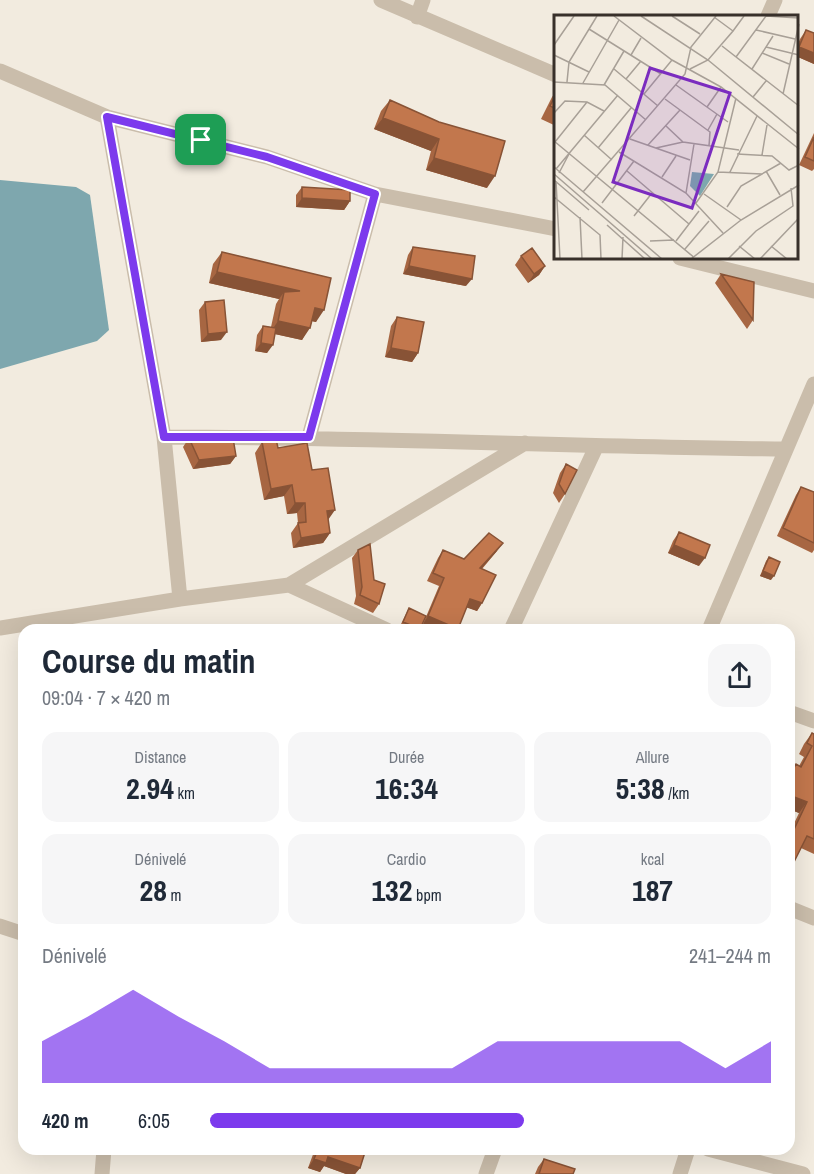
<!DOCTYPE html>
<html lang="fr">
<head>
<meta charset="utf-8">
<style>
	:root { --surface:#fff; --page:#f6f6f7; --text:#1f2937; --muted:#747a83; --accent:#7c3aed }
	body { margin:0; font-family:"Archivo Narrow",sans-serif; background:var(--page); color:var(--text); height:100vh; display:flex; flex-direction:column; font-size:22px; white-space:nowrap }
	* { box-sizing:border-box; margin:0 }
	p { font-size:20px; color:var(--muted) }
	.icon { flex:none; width:33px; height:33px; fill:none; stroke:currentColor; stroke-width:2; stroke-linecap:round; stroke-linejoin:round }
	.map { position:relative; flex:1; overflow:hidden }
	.details { position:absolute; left:18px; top:624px; width:777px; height:531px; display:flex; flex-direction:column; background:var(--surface); border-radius:18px; box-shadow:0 6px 24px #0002 }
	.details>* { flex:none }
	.pin { position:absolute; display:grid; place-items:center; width:51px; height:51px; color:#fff; margin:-26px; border-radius:12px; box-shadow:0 3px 9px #0006 }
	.round { display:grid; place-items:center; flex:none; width:63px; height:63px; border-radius:18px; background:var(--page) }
	.head { display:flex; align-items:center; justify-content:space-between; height:102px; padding:0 24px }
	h1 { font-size:33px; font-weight:700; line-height:45px }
	.metrics { display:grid; grid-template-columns:repeat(3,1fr); gap:9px; height:102px; padding:6px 24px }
	.metrics div { display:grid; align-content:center; border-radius:15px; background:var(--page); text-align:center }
	.metrics b { font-size:30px; font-weight:700 }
	.metrics small { font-size:16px; font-weight:400 }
	.metrics p { font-size:16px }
	.chart { height:168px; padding:12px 24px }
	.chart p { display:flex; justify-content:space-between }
	.chart svg { width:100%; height:108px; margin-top:6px; fill:var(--accent); opacity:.7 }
	ul { padding:0 24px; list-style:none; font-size:20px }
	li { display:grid; grid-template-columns:96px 72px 1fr; align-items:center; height:45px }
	li i { height:15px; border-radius:8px; background:var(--accent) }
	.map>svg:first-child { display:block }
	.water { fill:#7ea7ae }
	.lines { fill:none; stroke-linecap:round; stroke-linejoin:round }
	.minor { stroke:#cabdab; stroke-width:15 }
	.wall { fill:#a76642 }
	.shaded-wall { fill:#885336 }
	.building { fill:#c2774d; stroke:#885336; stroke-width:1.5 }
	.route-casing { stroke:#fff; stroke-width:12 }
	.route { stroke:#7c3aed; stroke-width:8 }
	.inset-road { fill:none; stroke:#a8a097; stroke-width:1.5 }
	.view { fill:#7b2cbf; fill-opacity:0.15; stroke:#7b2cbf; stroke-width:3 }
	.inset-edge { fill:none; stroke:#38302a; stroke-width:3 }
</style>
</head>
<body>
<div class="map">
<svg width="814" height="1174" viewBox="0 0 814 1174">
	<rect width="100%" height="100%" fill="#f2ebdf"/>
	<path class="water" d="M0 180 76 187 90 195 109 330 97 341 0 369Z"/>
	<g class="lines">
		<path class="minor" d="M381 0 556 75
			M768 16 775 0
			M417 17 423 0
			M0 71 107 117 267 157 375 194 556 229
			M107 117 164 437 180 599
			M680 258 814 291
			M164 437C372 437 578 447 786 449
			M309 437 375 194
			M289 585 525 443
			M0 628 180 599 289 585 387 630
			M511 630 596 447
			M709 630 814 384
			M789 712 814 721
			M789 908 814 918
			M0 926 24 934
			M708 1149 803 1174
			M102 1174 104 1149
			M486 1174 495 1149
			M680 1174 688 1149"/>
	</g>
	<path class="wall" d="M806 30 814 33V64L798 57V44L800 39Z
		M556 91V126L541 119 552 97Z
		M390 100 439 122 487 188 426 170 431 151 374 129 381 111Z
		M814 133V169L812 171 799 165Z
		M302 187 350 201 344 210 296 207V195Z
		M413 247 466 286 403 274 408 255Z
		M222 252 331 278 316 322 312 321 302 340 275 334 267 353 255 351 257 335 263 326 271 327 276 304 279 299 209 283 213 264Z
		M521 256 545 266 539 275 528 283 515 265Z
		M721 274 753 320 747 329 715 283Z
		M205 302 221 340 201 342 199 310Z
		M397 317 418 353 412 362 385 357 391 326Z
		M189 438 236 456 230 464 193 469 183 447Z
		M262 442 278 448 312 470 328 520 330 533 323 543 293 548 291 533 298 523 297 513 287 514 284 496 264 500 255 453Z
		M566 464 565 494 559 503 553 493 560 473Z
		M801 487 814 492V550L812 553 777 536 796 495Z
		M679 532 699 566 668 553 673 541Z
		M358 550 379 604 373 613 354 604 356 596 352 558Z
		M443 550 464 559 497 551 482 569V603L477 611 467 607 423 624 439 586 427 581 438 558Z
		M769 557 771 580 760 576 766 561Z
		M409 608 426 616 419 630H408L400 626Z
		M812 733 814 734V854L801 848 789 870V834L799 813 789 809V774L796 764 799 766 804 757 799 754 804 744Z
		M315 1149H366L360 1168 355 1174H346L324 1166 320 1172 308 1168Z
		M544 1159 573 1174H535L538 1167Z"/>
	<path class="shaded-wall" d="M799 47 814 53V64L798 57V48Z
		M383 118 439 139 431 151 374 129Z
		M434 158 495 176 487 188 426 170Z
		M302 198 350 201 344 210 296 207Z
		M409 266 472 279 466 286 403 274Z
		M545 266 539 275 528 283 534 274Z
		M217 272 300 291 284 292 279 299 209 283Z
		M315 308 324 310 316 322 306 320Z
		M278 321 310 328 302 340 270 333Z
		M227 332 221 340 201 342 208 334Z
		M261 343 273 345 267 353 255 351Z
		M391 348 418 353 412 362 385 357Z
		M236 456 230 464 193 469 199 460Z
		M292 485 284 496 264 500 271 489Z
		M295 503H305L297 513 287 514Z
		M335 510 328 520 327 511Z
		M330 533 323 543 293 548 301 538Z
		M503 543 497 551 475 576 480 568Z
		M674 545 705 558 699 566 668 553Z
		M763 571 774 576 771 580 760 576Z
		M470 599 482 603 477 611 465 607Z
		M428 616 458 629 457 630H437L423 624Z
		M789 795 807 802 799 813 789 809Z
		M789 863 793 864 789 870Z
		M654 1149H666L664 1152Z
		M328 1157 360 1168 355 1174H346L324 1166 320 1172 308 1168 314 1159Z"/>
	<path class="building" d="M806 30 814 33V53L799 47Z
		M556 94V109L550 106Z
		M390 100 439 122 505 141 495 176 434 158 439 139 383 118Z
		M814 137V161L805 157Z
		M302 187 350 190V201L302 198Z
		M413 247 475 256 472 279 409 266Z
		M532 248 545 266 534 274 521 256Z
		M222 252 331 278 324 310 315 308 310 328 278 321 284 292 300 291 217 272Z
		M721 274 754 282 753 320Z
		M224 300 227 332 208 334 205 302Z
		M397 317 424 322 418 353 391 348Z
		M263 326 276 328 273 345 261 343Z
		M189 438H233L236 456 199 460Z
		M276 439 278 448 307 443 312 470 328 468 335 510 327 511 330 533 301 538 298 523 306 522 305 503H295L292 485 271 489 262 442Z
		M566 464 577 470 565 494 559 484Z
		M801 487 814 492V543L783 528Z
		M679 532 710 545 705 558 674 545Z
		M489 533 503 543 480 568 496 575 482 603 470 599 458 629 428 616 444 578 433 573 443 550 464 559Z
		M370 544 374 580 385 584 379 604 360 595 362 587 358 550Z
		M769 557 780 562 774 576 763 571Z
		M409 608 426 616 420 629 403 622Z
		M812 733 814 734V839L807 836 793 864 789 863V840L807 802 789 795V778L796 764 801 767 812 746 807 743Z
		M318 1149H366L360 1168 328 1157 326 1163 314 1159Z
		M544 1159 575 1169 573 1174H539Z"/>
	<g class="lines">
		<defs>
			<path id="route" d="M107 117 267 157 375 194 309 437H164Z"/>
		</defs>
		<use href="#route" class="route-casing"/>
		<use href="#route" class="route"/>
	</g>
	<g transform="translate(554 15)">
		<rect width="244" height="244" fill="#f2ebdf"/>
		<path d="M138 157 160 159 146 181 136 171Z" fill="#7ea7ae"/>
		<path class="inset-road" d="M60 1 118 45 167 72 245 134M87 1 154 45 245 120M118 1 146 19M212 1 245 3M35 14 107 59M202 15 241 24M179 16 190 1M0 30 20 1M168 31 245 91M212 32 245 40M208 38 235 49M0 40 35 57M77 40 87 23M182 42 212 1M60 54 104 91M136 54 154 45 179 16 160 2M198 54 219 21M72 64 87 46M0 67 51 70 92 105M13 67 15 47 43 1M29 68 65 5M50 70 70 36M122 70 174 107M90 79 118 45M229 79 245 9M199 82 212 66M111 84 156 117 155 131M153 92 167 72M0 98 11 86 33 87 50 96M112 111 129 127 185 135M154 115 163 99M30 120 58 145M76 124 136 145M0 126 142 244M1 127 33 87M94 130 126 95M44 133 77 93M102 133 129 127M65 137 132 178 169 218M183 139 218 141 235 155 245 150M208 140 213 110M0 152 108 244M2 154 64 80M73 156 135 209M212 156 226 180M164 157 208 159M176 157 203 101M5 158 15 139M0 159 98 244M108 162 122 141M0 165 35 195M2 166 6 244M29 177 131 59 137 32 162 1M132 178 140 129M150 179 187 205M0 182 46 220 47 244M48 188 80 146M142 188 164 157 182 83M173 192 187 171 227 148M80 201 98 178M26 202 28 244M53 210 91 244M96 226 120 225M122 226 145 196M185 231 201 244M217 231 233 244M131 234 155 206M68 244 69 222M137 244 187 205 245 170M174 244 202 216 239 191 237 173M206 244 244 204"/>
		<path class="view" d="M96 53 176 78 138 193 59 167Z"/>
		<rect width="244" height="244" class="inset-edge"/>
	</g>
</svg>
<div class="pin" style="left:201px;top:140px;background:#1e9e55"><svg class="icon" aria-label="arrive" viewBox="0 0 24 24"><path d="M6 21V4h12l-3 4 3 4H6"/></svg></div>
<section class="details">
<div class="head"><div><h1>Course du matin</h1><p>09:04 · 7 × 420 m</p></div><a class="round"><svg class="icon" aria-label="share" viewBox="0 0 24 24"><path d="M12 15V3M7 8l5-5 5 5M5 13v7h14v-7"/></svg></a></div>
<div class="metrics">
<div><p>Distance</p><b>2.94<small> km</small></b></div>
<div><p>Durée</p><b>16:34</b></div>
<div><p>Allure</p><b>5:38<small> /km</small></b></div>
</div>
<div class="metrics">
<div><p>Dénivelé</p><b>28<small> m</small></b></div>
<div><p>Cardio</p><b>132<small> bpm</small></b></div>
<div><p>kcal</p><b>187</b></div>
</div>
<div class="chart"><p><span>Dénivelé</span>241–244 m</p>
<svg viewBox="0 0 160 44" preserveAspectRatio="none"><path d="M0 44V27L10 17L20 6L30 17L40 27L50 38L60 38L70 38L80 38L90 38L100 27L110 27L120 27L130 27L140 27L150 38L160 27V44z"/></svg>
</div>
<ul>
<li><b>420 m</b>6:05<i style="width:56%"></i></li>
</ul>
</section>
</div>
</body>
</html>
